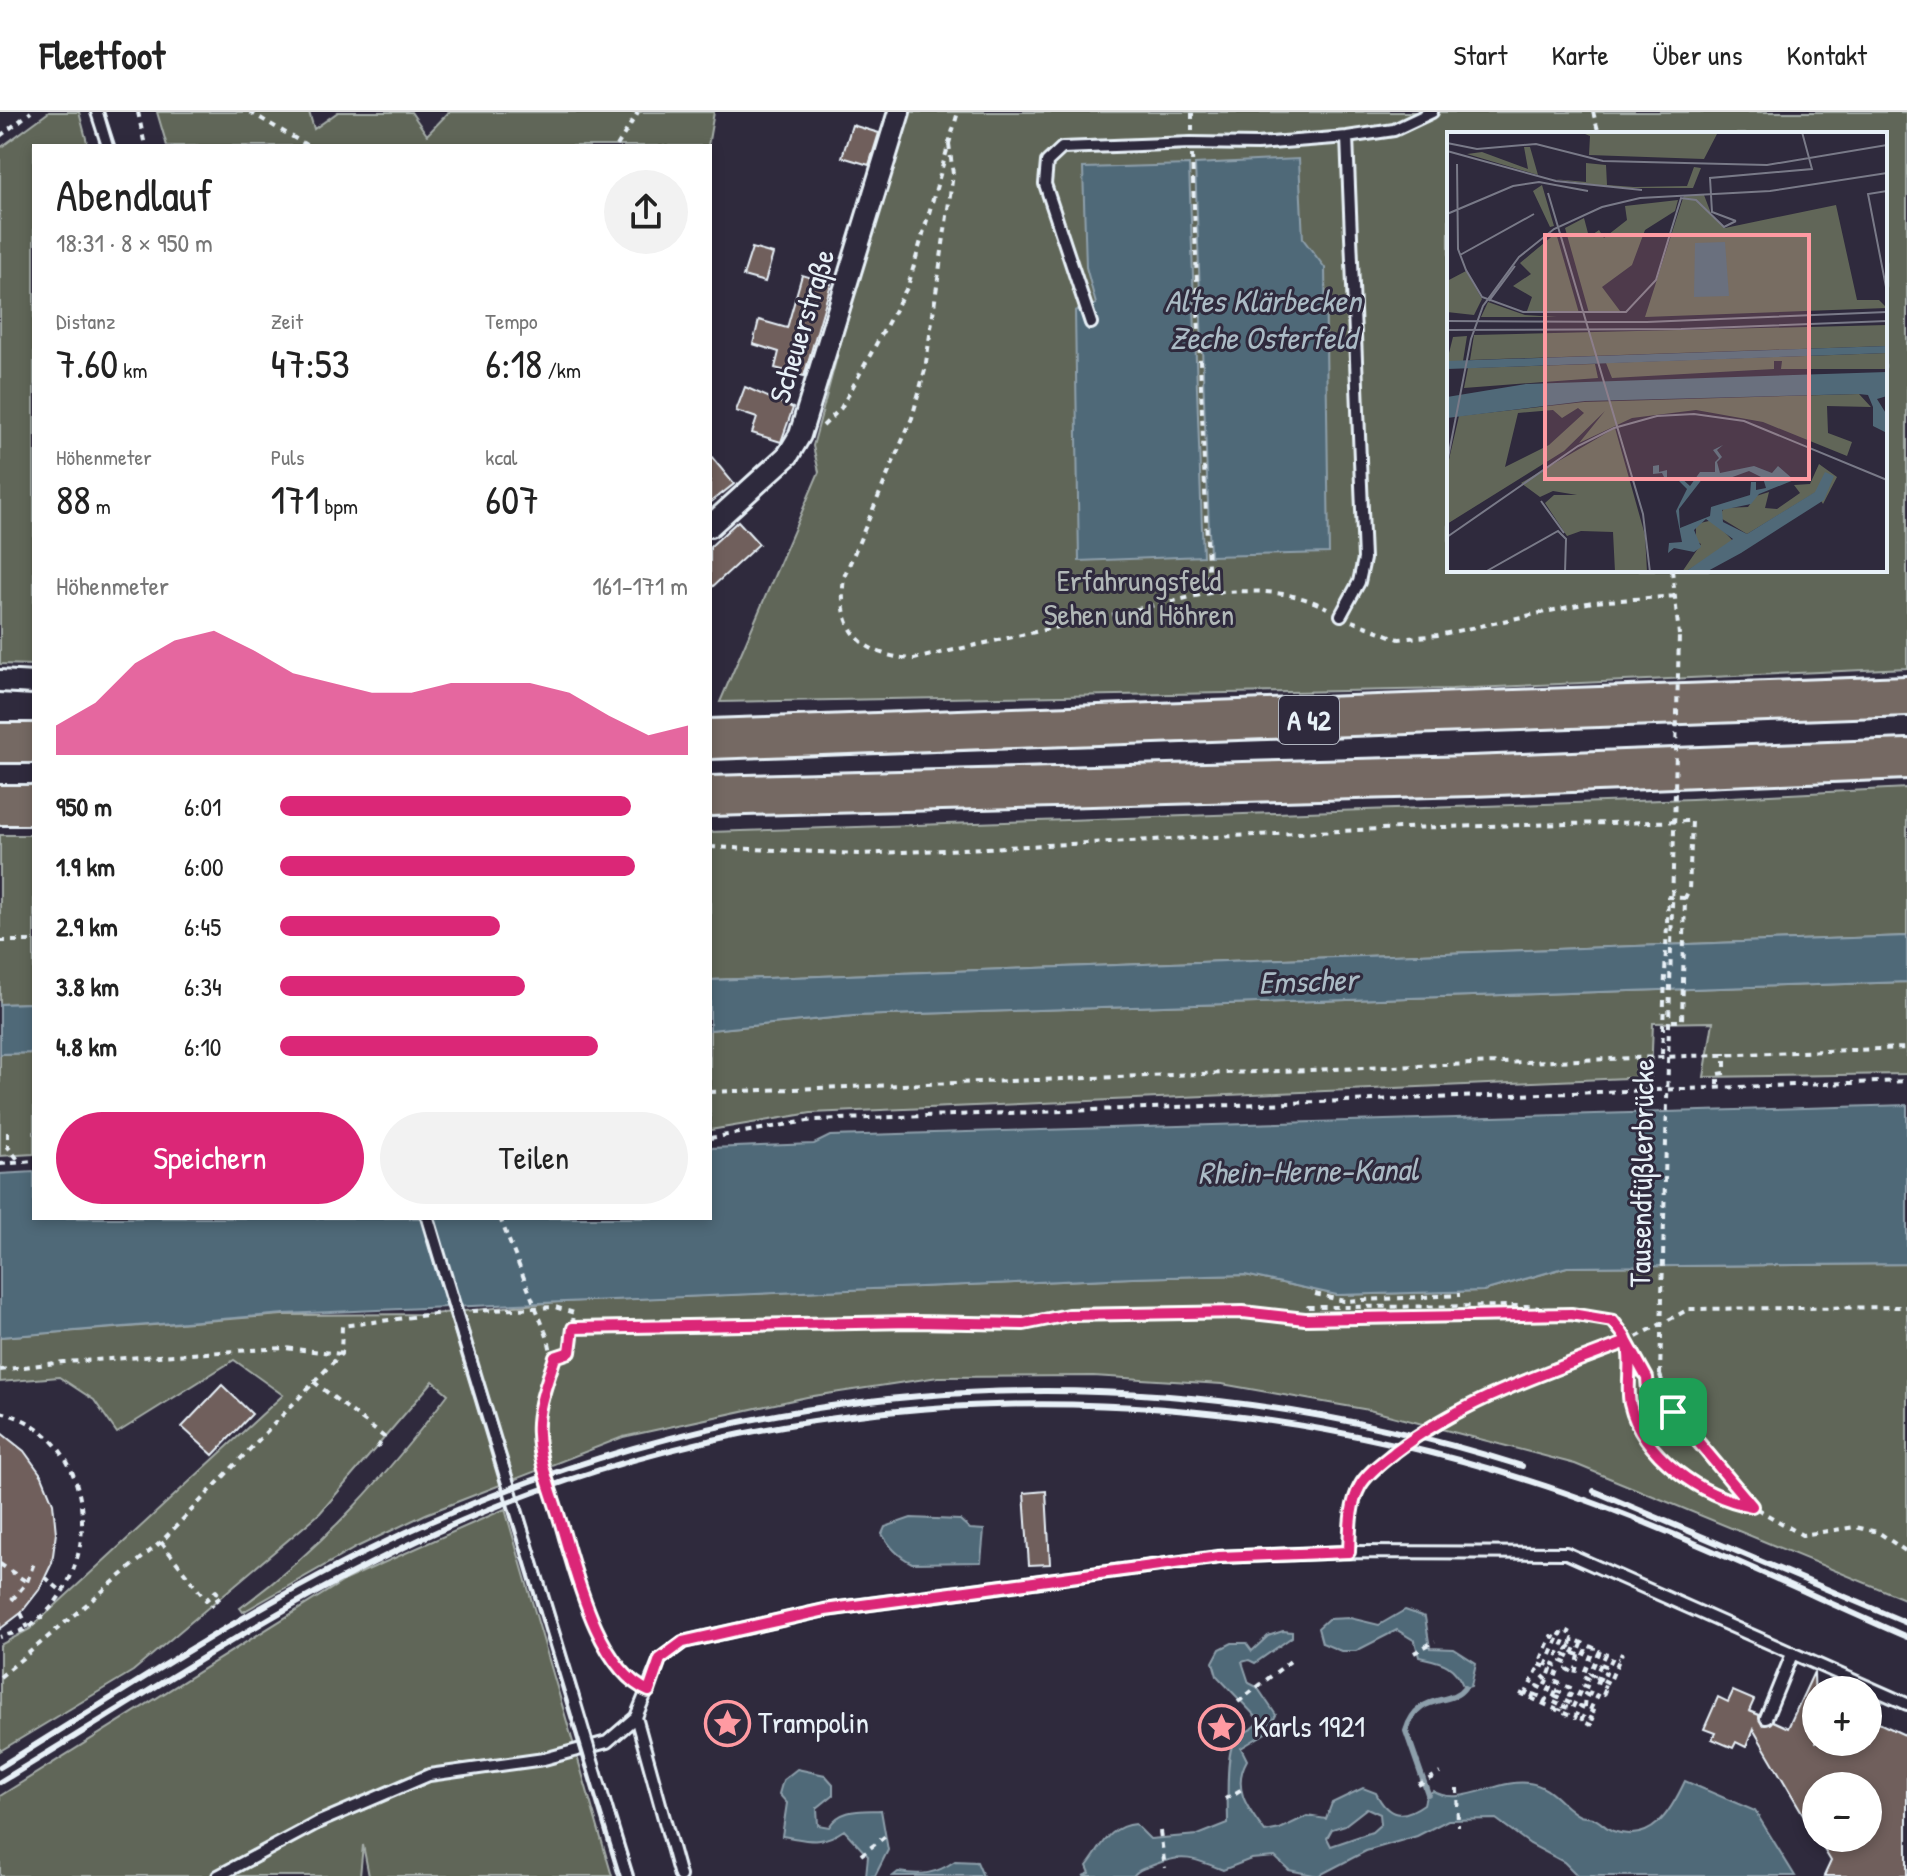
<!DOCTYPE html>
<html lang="de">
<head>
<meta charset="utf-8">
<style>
	:root { --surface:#fff; --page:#f2f2f2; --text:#222; --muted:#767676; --line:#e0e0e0; --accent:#db2777 }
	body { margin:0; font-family:"Patrick Hand",sans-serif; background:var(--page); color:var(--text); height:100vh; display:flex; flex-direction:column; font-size:30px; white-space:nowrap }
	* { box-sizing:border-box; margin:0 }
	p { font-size:26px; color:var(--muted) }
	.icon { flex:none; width:44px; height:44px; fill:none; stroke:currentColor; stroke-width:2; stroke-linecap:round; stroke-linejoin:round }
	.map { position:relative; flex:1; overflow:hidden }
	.panel { position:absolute; left:32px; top:32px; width:680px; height:1076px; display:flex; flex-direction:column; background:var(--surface); border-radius:0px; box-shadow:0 4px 12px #0003 }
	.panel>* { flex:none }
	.tools { position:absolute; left:1802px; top:1564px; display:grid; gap:16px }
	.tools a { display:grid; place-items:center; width:80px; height:80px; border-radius:50%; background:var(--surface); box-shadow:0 4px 12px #0003; font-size:40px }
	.pin { position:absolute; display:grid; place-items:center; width:68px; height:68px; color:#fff; margin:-34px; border-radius:16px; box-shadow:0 4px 12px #0006 }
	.round { display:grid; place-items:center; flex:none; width:84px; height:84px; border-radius:42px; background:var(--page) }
	.headline { display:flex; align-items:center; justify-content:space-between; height:136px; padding:0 24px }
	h1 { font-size:44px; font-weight:600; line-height:60px }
	.stats { display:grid; grid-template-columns:repeat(3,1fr); gap:12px; height:136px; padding:8px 24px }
	.stats div { display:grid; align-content:center }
	.stats b { font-size:40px; font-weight:600 }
	.stats small { font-size:22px; font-weight:400 }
	.stats p { font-size:22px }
	.chart { height:224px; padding:16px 24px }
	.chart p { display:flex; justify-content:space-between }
	.chart svg { width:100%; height:144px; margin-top:8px; fill:var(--accent); opacity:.7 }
	.button { display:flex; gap:16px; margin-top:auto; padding:16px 24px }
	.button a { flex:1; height:92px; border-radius:48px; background:var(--accent); color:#fff; font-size:32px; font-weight:600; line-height:92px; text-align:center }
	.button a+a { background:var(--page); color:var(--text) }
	ul { padding:0 24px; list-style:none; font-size:26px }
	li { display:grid; grid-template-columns:128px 96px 1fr; align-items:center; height:60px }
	li i { height:20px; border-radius:10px; background:var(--accent) }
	header { display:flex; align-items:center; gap:48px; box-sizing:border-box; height:112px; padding:0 40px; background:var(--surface); border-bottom:2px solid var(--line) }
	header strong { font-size:38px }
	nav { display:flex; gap:44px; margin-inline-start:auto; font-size:28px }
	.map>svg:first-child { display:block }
	.green { fill:#616658; stroke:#a4aca8; stroke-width:2; fill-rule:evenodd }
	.water { fill:#506978; stroke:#8d9fab; stroke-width:2; fill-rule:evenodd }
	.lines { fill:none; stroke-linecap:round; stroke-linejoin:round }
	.stream { stroke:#8d9fab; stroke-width:6 }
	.building { fill:#6f5e5c; stroke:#e8f1f8; stroke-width:2 }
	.lane-casing { stroke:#e8f1f8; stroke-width:16 }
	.street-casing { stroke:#e8f1f8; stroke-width:26 }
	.highway-casing { stroke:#e8f1f8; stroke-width:44 }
	.path { stroke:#e8f1f8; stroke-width:4; stroke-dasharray:6 6; stroke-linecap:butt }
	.lane { stroke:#2f2a3d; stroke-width:10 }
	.street { stroke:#2f2a3d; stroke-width:20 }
	.highway { stroke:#756964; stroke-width:38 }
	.tram { stroke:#e8f1f8; stroke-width:2 }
	.rail { stroke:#e8f1f8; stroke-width:6 }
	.lane-bridge-casing { stroke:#e8f1f8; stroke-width:16; stroke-linecap:butt }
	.path-bridge { stroke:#e8f1f8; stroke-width:4; stroke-dasharray:6 6; stroke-linecap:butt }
	.lane-bridge { stroke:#2f2a3d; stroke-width:10 }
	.route-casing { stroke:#fff; stroke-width:16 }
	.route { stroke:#db2777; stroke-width:10 }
	.labels { text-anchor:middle; stroke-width:6; stroke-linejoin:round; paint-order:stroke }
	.shield { fill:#2f2a3d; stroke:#b0b5c0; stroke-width:2 }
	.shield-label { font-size:28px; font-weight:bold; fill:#e8f1f8 }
	.street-label { font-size:30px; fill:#e8f1f8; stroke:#2f2a3d }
	.park-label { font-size:30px; fill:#b2b9b8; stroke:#2f2a3d }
	.poi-label { font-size:30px; fill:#e8f1f8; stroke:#2f2a3d; text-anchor:start }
	.water-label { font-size:32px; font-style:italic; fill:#abbbc5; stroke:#2f2a3d }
	.inset-road { fill:none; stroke:#797a88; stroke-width:2 }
	.view { fill:#ff9aa2; fill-opacity:0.15; stroke:#ff9aa2; stroke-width:4 }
	.inset-edge { fill:none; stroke:#e8f1f8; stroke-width:4 }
</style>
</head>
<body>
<header>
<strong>Fleetfoot</strong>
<nav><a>Start</a><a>Karte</a><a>Über uns</a><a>Kontakt</a></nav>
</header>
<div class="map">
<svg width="1907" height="1764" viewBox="0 0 1907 1764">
	<rect width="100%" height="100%" fill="#2f2a3d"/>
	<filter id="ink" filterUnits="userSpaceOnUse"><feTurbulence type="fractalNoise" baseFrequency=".0125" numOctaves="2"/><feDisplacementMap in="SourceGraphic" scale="16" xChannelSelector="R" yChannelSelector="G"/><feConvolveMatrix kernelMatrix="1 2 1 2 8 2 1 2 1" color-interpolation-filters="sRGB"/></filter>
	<g filter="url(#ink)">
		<path class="green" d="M49 0H79L88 34H34V553L0 552V36Z
			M157 0H309L314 17 338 0H411L427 23 449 0H714L708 34H167Z
			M909 0H1907V556L1452 577 720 590 819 360 813 334 863 148ZM1449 22H1885V458H1449Z
			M1907 676V824L710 868V720L1692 687Z
			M0 723H34V891L0 892Z
			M1907 870V962L1704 965 1713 910 1653 911 1651 965 811 1001 710 1018V918L853 904Z
			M34 941V1042L0 1044V942Z
			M1907 1152V1488L1575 1352 1369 1298 1222 1272 1093 1264 938 1265 807 1285 623 1325 426 1402 357 1435 243 1500 240 1496C322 1436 388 1362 448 1282L433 1269 320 1401 133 1559 0 1639V1533L30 1517 283 1283 234 1248 117 1321 94 1288 59 1265 0 1270V1225L282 1203 432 1202 558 1190 1132 1166 1245 1163 1337 1183 1483 1179 1567 1155Z
			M505 1397 612 1764H369L363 1733 360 1764H0V1684L347 1467Z"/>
		<path class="water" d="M1299 47 1303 127 1325 156 1329 441 1210 444 1195 52Z
			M1189 53 1203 444 1079 449 1075 199 1096 192 1086 155 1083 56Z
			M1907 824V870L853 904 710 918V868Z
			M34 891V941L0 942V892Z
			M1907 993V1152L1567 1155 1483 1179 1337 1183 1245 1163 1132 1166 284 1202 0 1225V1062L34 1060V1106H710V1036L814 1032 830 1024Z
			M911 1406 960 1408 970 1417 984 1418 981 1450 912 1451C898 1444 890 1435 882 1422L885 1415Z
			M1405 1498 1425 1505 1430 1536 1454 1537 1476 1551 1471 1574 1464 1576C1455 1552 1442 1550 1419 1545L1415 1529 1397 1518 1356 1539H1341L1322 1531 1318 1516 1328 1507 1350 1506 1379 1513Z
			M1283 1519 1292 1520V1525L1255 1551 1249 1548 1242 1550 1249 1571 1257 1575 1276 1603 1267 1620 1241 1636 1247 1648C1231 1676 1248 1697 1265 1720L1280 1717 1307 1704 1326 1707 1332 1691 1363 1676 1376 1681C1388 1706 1403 1707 1424 1692L1426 1684 1433 1679C1460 1696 1499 1666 1529 1671 1552 1674 1562 1695 1580 1704 1582 1705 1590 1705 1592 1706 1600 1708 1605 1716 1613 1719 1652 1733 1671 1699 1685 1669L1755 1699 1795 1764H1578L1564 1750 1530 1732 1496 1707 1448 1708 1417 1724 1366 1739 1318 1764 1289 1758 1275 1745 1251 1747 1223 1758C1196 1747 1183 1741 1156 1752 1147 1756 1139 1756 1133 1764H1083L1090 1761 1087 1754C1102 1735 1109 1714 1135 1712L1150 1727 1198 1723 1228 1711C1228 1696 1225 1639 1235 1628 1242 1619 1254 1619 1260 1609L1217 1564 1213 1550 1220 1537 1232 1531H1246L1252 1539 1268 1524ZM1367 1696 1380 1702 1381 1712 1372 1720 1331 1734 1327 1726 1332 1717 1345 1713Z
			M797 1657 825 1663 833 1672V1683L817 1696 818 1713 829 1715C840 1696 861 1699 881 1698L888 1738 875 1764H866L868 1744 844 1718C821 1734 808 1728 782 1724L787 1691 779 1682 783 1668Z
			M955 1749 977 1750 983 1764H893L898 1760C921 1764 936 1762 955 1749Z"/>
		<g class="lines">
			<path class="stream" d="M1428 1682 1406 1619C1418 1579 1450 1595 1464 1576"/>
		</g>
		<path class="building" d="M852 13 879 21 869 53 842 45Z
			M752 136 773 142 765 170 743 164Z
			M802 163 831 172 804 264 775 256 779 240 753 232 759 208 787 216Z
			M745 275 793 296 781 330 752 321 757 306 736 299Z
			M710 343 734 372 710 391Z
			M738 409 759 432 710 477V435Z
			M222 1273 252 1302 213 1343 182 1315Z
			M0 1320 24 1339 42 1364 53 1391 56 1421 52 1451 39 1478 21 1501 0 1517Z
			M1046 1379 1050 1452 1029 1453 1024 1381Z
			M1814 1560 1816 1630H1868V1606L1907 1624V1764H1824L1831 1749 1817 1726H1868V1674H1816V1724L1753 1617 1746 1635 1736 1630 1733 1636 1712 1627 1715 1621 1704 1617 1718 1585 1728 1590 1733 1579 1754 1588 1749 1599 1759 1603 1762 1613 1773 1609 1788 1616Z"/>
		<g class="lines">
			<defs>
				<path id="lane" d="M97 0 108 34
					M1091 211 1045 72 1047 50 1062 36 1191 31 1257 32 1347 25 1394 18 1432 0
					M1341 503 1359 470 1364 447 1347 25
					M463 1223 572 1582
					M636 1605 680 1764
					M1766 1606 1792 1542
					M604 1689 627 1764
					M218 1764 319 1710 429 1663 544 1647 607 1630 636 1605 660 1547 683 1530 825 1498 1219 1445 1349 1440 1566 1441 1907 1592"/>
				<path id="street" d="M710 414 788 343 800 323 899 0
					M0 569 34 571"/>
				<path id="highway" d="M710 627 1907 584
					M0 631H34
					M710 684 1471 664 1907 647
					M0 693H34"/>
			</defs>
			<use href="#lane" class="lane-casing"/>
			<use href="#street" class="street-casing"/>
			<use href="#highway" class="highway-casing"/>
			<path class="path" d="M138 0 145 34
				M250 0 308 34
				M1593 0 1599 22
				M1192 19V0
				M0 24 31 0
				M949 32 953 62 925 258 912 306 844 465C837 518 861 544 914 547L1209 481C1249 478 1290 477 1327 496
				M617 34 638 0
				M1192 43 1209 481
				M823 314 841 296 908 174 958 0
				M1672 458 1679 523
				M1352 509 1399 527 1438 523 1592 490 1677 484
				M710 735 860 742 1401 716 1692 709 1689 778 1685 786 1682 909H1668
				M0 829H34
				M1662 942 1668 785 1685 786
				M1718 973V962L1725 961V940
				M710 980 1907 936
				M8 1020V1035L20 1050
				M710 1026 813 1008 1907 969
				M0 1052 34 1049
				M1315 1182 1344 1189 1460 1183
				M472 1199 555 1195 574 1201 570 1240 555 1245
				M1305 1207 1308 1195H1335L1527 1194 1561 1200
				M573 1216 914 1210 1024 1212 1068 1203 1243 1200 1305 1207 1571 1202 1613 1209 1647 1266 1648 1279 1661 1305 1673 1300
				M545 1219C563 1264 538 1278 537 1320 537 1344 548 1369 555 1391 576 1458 591 1513 633 1570
				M1627 1232C1628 1252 1625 1277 1631 1295 1648 1345 1700 1385 1752 1394
				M0 1258 64 1250 284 1236 341 1242
				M1660 1263 1673 1300 1752 1394 1802 1423 1855 1415 1878 1420 1907 1440
				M314 1270 384 1325 378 1335 380 1338
				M0 1300C99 1322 108 1461 29 1515 22 1520 9 1522 0 1525
				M1350 1427 1351 1405 1360 1374 1382 1351 1434 1311 1510 1274 1627 1230 1689 1197 1907 1195
				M161 1430 206 1488 216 1479 221 1485 211 1492 213 1495
				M0 1452 27 1470
				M45 1465 61 1479
				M12 1488 27 1470 35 1448
				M21 1501 28 1516
				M1571 1533 1568 1538 1583 1545 1586 1539 1591 1542
				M1414 1541 1435 1529
				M1579 1543 1575 1562 1567 1557 1569 1552 1562 1549 1565 1543 1571 1546 1576 1535 1580 1537 1582 1532
				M1601 1552 1608 1555 1613 1545 1619 1547
				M1546 1554 1558 1527
				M0 1565 161 1430 341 1242 342 1214 443 1201
				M1599 1566 1597 1572 1606 1575
				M1603 1568 1609 1571 1622 1541
				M1583 1573 1592 1577 1589 1584
				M1556 1579 1570 1584 1573 1577 1554 1569 1559 1555 1554 1552 1564 1530 1571 1533 1573 1527 1594 1536 1583 1564 1591 1568 1594 1564 1590 1561 1600 1539 1606 1542 1598 1558 1606 1561 1603 1568 1594 1564
				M1548 1580 1550 1576 1556 1579 1552 1589 1562 1594 1560 1599
				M1520 1581 1575 1606 1580 1594 1596 1601 1593 1607 1584 1603 1581 1609 1591 1613 1588 1619
				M1534 1582 1546 1587 1544 1591
				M1525 1583 1537 1558 1547 1568 1551 1557 1539 1552 1551 1524 1558 1527 1561 1521 1567 1524 1570 1518
				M1554 1584 1574 1593
				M1532 1586 1537 1574 1543 1577 1547 1568
				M1238 1590 1293 1547
				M1562 1594 1572 1597 1583 1573
				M1584 1595 1585 1582 1595 1587
				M1590 1598 1598 1581 1603 1583 1606 1576
				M1418 1673 1440 1661
				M1457 1676 1458 1714
				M1225 1687 1242 1677
				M1160 1719 1165 1756
				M861 1743 887 1723"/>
			<use href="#lane" class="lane"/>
			<use href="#street" class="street"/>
			<use href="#highway" class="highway"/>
			<path class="tram" d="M103 0 113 34
				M420 1106 618 1764
				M434 1106 633 1764"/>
			<path class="rail" d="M1594 1379 1907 1511
				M0 1655C140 1569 279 1476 429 1410 779 1255 1158 1239 1522 1354
				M0 1670C163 1572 322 1463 500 1393 829 1264 1194 1262 1530 1369 1659 1410 1783 1471 1907 1525"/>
			<defs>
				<path id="lane-bridge" d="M428 1106 463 1223
					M572 1582 604 1689"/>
			</defs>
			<use href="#lane-bridge" class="lane-bridge-casing"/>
			<path class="path-bridge" d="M500 1106 545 1219
				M1660 1263 1679 523"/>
			<use href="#lane-bridge" class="lane-bridge"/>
		</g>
	</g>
	<g class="lines" filter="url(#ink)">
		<defs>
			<path id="route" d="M1673 1300 1661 1305 1648 1279 1647 1266 1627 1230C1546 1261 1464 1287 1395 1340 1384 1349 1367 1361 1360 1374 1349 1394 1350 1419 1349 1440L1219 1445 825 1498 683 1530 660 1547 649 1579C597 1558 574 1454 559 1405 551 1378 539 1350 538 1322 536 1297 548 1268 555 1245L570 1240 573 1216 914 1210 1024 1212 1068 1203 1243 1200 1305 1207 1571 1202 1613 1209C1617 1215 1625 1223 1627 1230 1633 1249 1626 1272 1630 1292 1642 1344 1702 1385 1752 1394L1673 1300"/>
		</defs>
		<use href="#route" class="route-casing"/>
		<use href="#route" class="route"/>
	</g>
	<defs>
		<symbol id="sight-ring" viewBox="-11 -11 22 22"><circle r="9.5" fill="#2f2a3d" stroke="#ff9aa2" stroke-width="1.5"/><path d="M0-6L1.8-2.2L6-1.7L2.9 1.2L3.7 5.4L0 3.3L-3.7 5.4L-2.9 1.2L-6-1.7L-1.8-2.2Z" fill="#ff9aa2"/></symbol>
	</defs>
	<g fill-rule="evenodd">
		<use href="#sight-ring" x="702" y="1586" width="51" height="51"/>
		<use href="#sight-ring" x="1196" y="1590" width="51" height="51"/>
	</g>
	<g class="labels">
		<rect class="shield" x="1279" y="584" width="60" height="48" rx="6"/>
		<g class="shield-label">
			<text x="1309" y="618">A 42</text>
		</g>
		<g class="street-label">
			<text transform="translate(802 214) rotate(-73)" y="10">Scheuerstraße</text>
			<text transform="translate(1642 1061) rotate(-89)" y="10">Tausendfüßlerbrücke</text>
		</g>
		<g class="park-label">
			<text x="1139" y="479">Erfahrungsfeld<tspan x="1139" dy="34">Sehen und Höhren</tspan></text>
		</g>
		<g class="poi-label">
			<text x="758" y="1621">Trampolin</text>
			<text x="1253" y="1625">Karls 1921</text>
		</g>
		<g class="water-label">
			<text x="1263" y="200">Altes Klärbecken<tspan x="1263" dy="37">Zeche Osterfeld</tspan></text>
			<text transform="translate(1308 869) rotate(-2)" y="11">Emscher</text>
			<text transform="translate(1308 1059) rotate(-1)" y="11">Rhein-Herne-Kanal</text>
		</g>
	</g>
	<g transform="translate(1447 20)">
		<rect width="440" height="440" fill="#2f2a3d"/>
		<path d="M133 0H271L257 27 142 23 143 4ZM77 15H83L91 43 20 22 35 20 81 37ZM139 31 159 33 160 53 187 55 240 54 247 35 254 36 246 56H172L106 47 139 50ZM95 53 107 94 103 95 86 59ZM237 63H257L265 84 278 96 389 73 410 168H432L440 176 198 185ZM231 68 228 79 198 98 185 133 155 155 173 179 142 181 118 96 137 86 142 105 152 98 157 106 180 88 178 74ZM109 101 132 181 80 179 85 165 66 154 84 142 73 131ZM19 139 35 167 27 183 0 180V149ZM41 170 78 183 110 185H34ZM440 193V214L23 228 27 203ZM20 204 16 229H0L6 205ZM440 221V237H334L335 229H327V237L165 246 159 231ZM148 232 151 246 17 256 21 236ZM412 262 424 275 380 274 381 301 405 310 400 324 316 290 249 278 185 286 132 311 158 279 117 319 0 392V336L12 284 137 270ZM131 276 137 281 102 313 58 335 71 281 106 278 115 286ZM168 296 198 403 200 440H168L166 400 134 399 120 404 98 371 107 363H130L106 359 93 365 74 351ZM372 332 390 345 376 372 369 360 300 402 272 385 277 376 301 375 309 364 322 360 318 376 330 377 353 361 347 353 363 352ZM266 388 286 409 264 426 262 425 238 440H235L254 412 249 409V392Z" fill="#616658" fill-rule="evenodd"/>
		<path d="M278 110 282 164 247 165 248 111ZM440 214V221L0 237V229ZM440 240V264L430 267 440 283V301L426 294V275L421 263 412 262 138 269 0 286V265L79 252ZM276 313 270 318 275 325 270 330 273 341 307 334 325 341 331 334 347 348 312 362 304 372 275 378 276 390 300 402 368 360 378 340 387 344 377 368 294 421 259 440H238L286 407 259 387 247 398 254 415 247 420 227 416 221 421 222 411 235 410 229 379 240 357 232 349H219L215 341 206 342V334L212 333V340L220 338V348L233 345 243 354 253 340H268V330L272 326 266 318ZM302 339 316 346 319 356 309 358V350H304L303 363 264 375 263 384 233 396 232 377 256 346 280 347Z" fill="#506978" fill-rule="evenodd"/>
		<path class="inset-road" d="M0 11 30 17 89 12 156 29 320 33 440 13M0 19 109 49 195 58M10 32 11 117 19 138 35 165 76 180H179L209 148 234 66 249 68 277 95 289 89M440 59 421 62 440 160M101 61 196 382 203 440M0 82 66 54 92 50 141 59M289 89 265 80 263 46 365 37 355 0M13 123 87 82M42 169 68 134M0 189 200 190 440 180M0 198 234 197 440 189M0 331 24 207 36 174 72 125 107 97 155 75 193 66 323 59 440 41M94 369 117 401M0 405 131 314 167 296 210 284 247 282 297 289 440 348M38 440 111 399 119 407 118 440"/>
		<path class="view" d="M98 103H362V347H98Z"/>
		<rect width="440" height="440" class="inset-edge"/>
	</g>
</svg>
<div class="tools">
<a>+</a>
<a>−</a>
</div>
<div class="pin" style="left:1673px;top:1300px;background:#1e9e55"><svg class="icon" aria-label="arrive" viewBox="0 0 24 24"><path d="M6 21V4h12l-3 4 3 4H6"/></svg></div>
<section class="panel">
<div class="headline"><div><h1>Abendlauf</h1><p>18:31 · 8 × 950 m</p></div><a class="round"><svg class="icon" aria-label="share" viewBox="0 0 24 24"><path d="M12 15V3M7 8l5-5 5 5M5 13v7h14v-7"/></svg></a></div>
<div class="stats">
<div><p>Distanz</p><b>7.60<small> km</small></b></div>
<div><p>Zeit</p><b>47:53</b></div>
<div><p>Tempo</p><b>6:18<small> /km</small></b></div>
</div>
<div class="stats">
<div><p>Höhenmeter</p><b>88<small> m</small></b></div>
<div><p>Puls</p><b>171<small> bpm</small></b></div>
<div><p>kcal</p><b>607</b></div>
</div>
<div class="chart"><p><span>Höhenmeter</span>161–171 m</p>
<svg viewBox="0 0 160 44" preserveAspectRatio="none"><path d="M0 44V35L10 28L20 16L30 9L40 6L50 12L60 19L70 22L80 25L90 25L100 22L110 22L120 22L130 25L140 32L150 38L160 35V44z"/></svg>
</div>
<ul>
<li><b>950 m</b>6:01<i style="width:86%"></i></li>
<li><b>1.9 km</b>6:00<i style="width:87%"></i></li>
<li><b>2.9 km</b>6:45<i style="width:54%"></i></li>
<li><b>3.8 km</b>6:34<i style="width:60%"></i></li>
<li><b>4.8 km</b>6:10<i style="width:78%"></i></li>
</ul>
<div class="button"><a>Speichern</a><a>Teilen</a></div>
</section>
</div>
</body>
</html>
